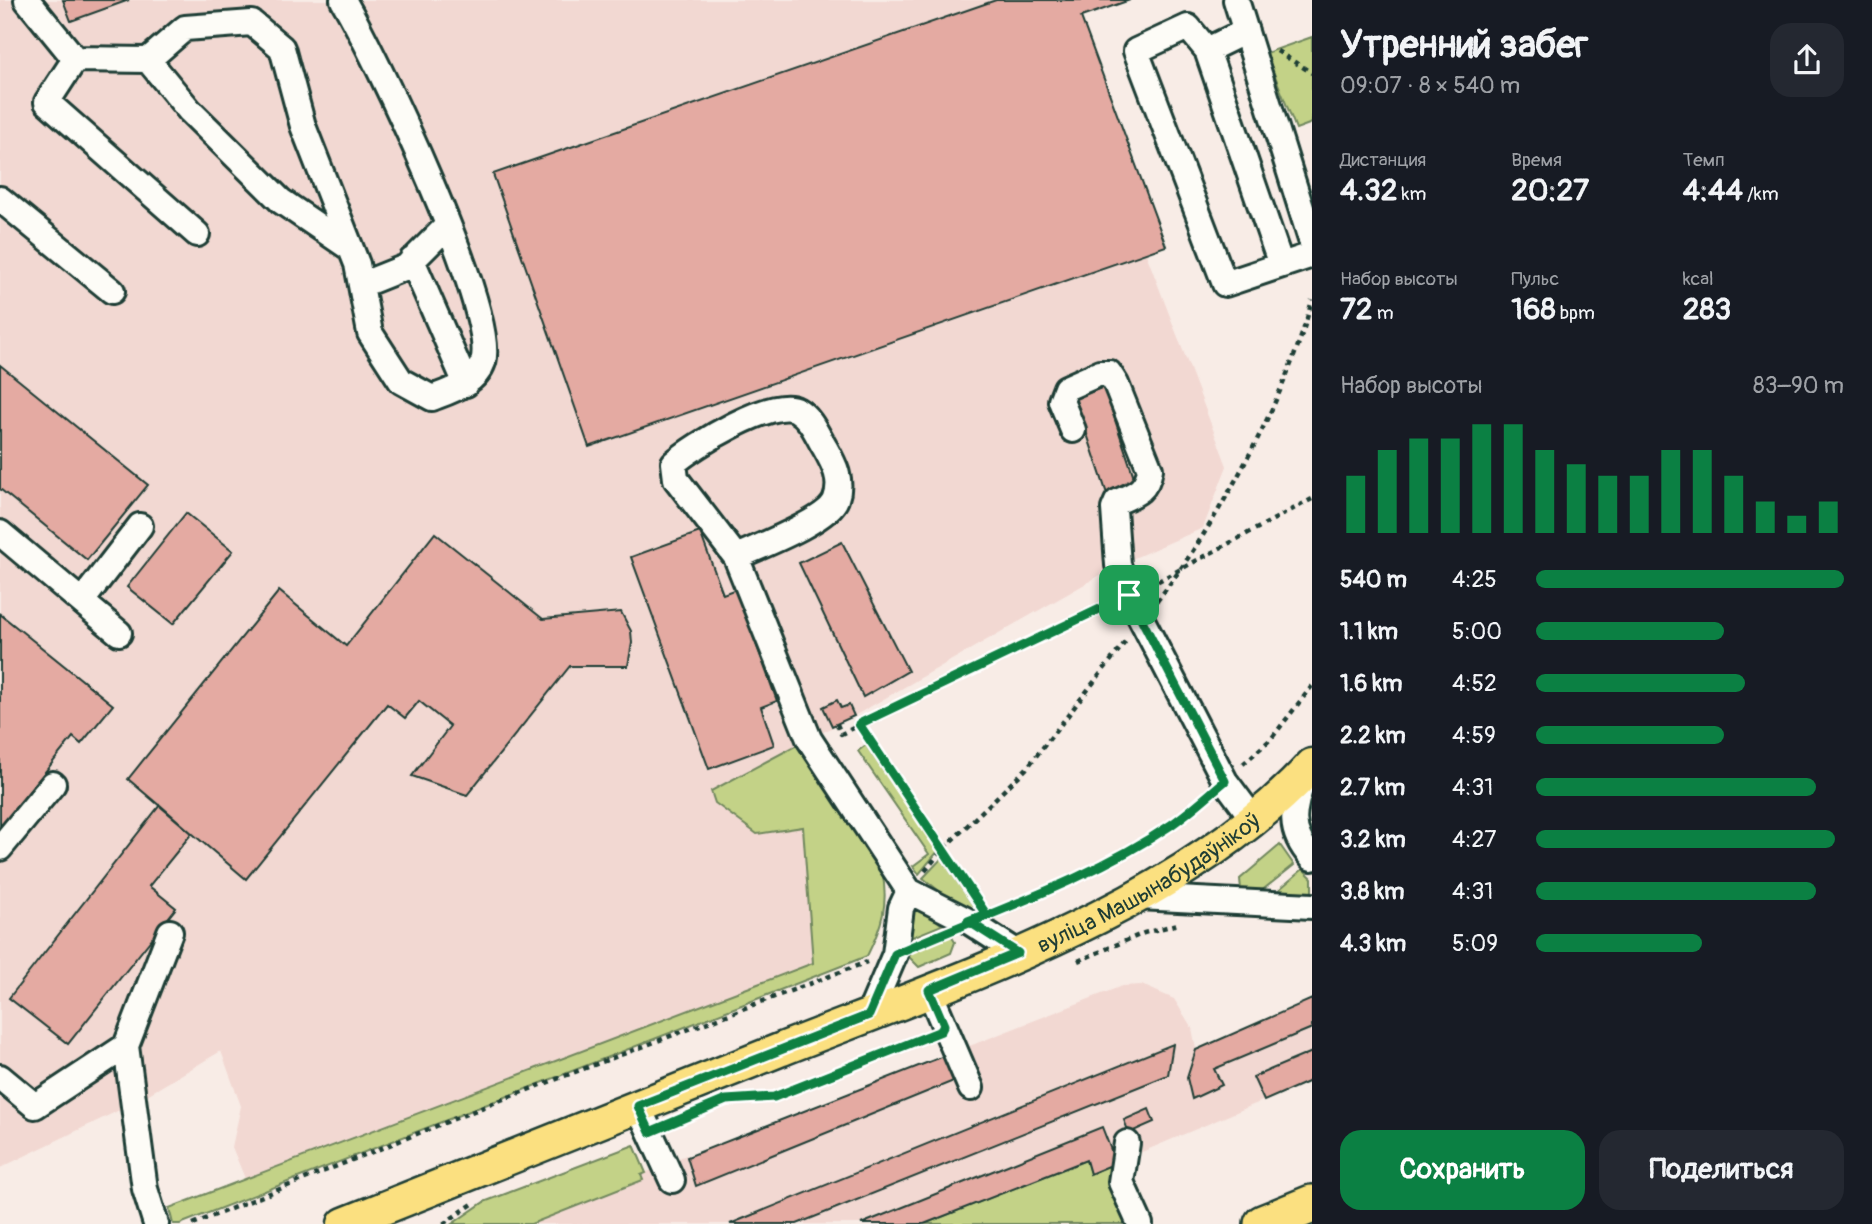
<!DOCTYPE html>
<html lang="ru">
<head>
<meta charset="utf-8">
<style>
	:root { --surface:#171b24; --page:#242831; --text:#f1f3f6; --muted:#9ea1a6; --accent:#0b8043 }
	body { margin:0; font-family:Pangolin,sans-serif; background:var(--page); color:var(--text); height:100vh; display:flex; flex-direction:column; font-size:26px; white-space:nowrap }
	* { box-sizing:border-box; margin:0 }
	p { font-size:23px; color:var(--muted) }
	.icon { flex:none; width:38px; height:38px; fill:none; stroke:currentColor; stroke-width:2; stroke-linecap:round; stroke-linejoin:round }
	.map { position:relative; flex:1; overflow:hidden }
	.sheet { display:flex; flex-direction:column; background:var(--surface); width:560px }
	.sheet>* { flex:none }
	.pin { position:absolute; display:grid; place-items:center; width:60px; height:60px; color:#fff; margin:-30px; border-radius:14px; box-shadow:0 4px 10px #0006 }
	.round { display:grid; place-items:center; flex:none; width:74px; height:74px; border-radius:21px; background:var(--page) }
	.summary { display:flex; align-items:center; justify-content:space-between; height:119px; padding:0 28px }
	h1 { font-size:38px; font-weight:700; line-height:52px }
	.stats { display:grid; grid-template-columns:repeat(3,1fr); gap:10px; height:119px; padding:7px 28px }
	.stats div { display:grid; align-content:center }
	.stats b { font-size:30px; font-weight:700 }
	.stats small { font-size:19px; font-weight:400 }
	.stats p { font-size:19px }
	.chart { height:196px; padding:14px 28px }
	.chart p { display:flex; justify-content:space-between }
	.chart svg { width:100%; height:126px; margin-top:7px; stroke:var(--accent); stroke-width:6 }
	.action { display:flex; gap:14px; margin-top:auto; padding:14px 28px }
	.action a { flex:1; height:80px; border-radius:21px; background:var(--accent); color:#fff; font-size:28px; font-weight:700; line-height:80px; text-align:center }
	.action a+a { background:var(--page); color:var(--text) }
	ul { padding:0 28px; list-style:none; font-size:23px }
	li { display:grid; grid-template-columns:112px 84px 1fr; align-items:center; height:52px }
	li i { height:18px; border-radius:9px; background:var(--accent) }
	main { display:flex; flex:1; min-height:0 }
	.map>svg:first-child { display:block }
	.built { fill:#f2d8d2 }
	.green { fill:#c3d287; stroke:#71885e; stroke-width:2 }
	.building { fill:#e4aaa2; stroke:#1f3d34; stroke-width:2 }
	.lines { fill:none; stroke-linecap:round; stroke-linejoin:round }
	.minor-casing { stroke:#1f3d34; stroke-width:30 }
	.major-casing { stroke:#1f3d34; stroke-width:37 }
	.highway-casing { stroke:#1f3d34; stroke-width:42 }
	.path { stroke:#1f3d34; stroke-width:4.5; stroke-dasharray:5 5; stroke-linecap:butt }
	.minor { stroke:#fdfcf7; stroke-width:24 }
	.major { stroke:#fbe080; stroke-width:32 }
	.highway { stroke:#fbe080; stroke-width:37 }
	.route-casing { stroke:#fff; stroke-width:14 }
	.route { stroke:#0b8043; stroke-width:9 }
	.labels { text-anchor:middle; stroke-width:5; stroke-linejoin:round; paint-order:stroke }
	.street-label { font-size:23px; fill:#1f3d34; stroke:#fdfcf7 }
</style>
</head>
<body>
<main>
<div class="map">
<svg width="1312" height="1224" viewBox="0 0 1312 1224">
	<rect width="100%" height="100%" fill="#f8ece6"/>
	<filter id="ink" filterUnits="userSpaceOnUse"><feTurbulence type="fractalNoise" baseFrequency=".0143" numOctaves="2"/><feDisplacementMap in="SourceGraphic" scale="14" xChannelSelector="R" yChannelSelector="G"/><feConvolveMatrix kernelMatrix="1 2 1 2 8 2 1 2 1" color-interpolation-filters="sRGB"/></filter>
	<g filter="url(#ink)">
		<path class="built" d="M0 0H1130L1081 17 1166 246 1145 251 1227 466 1203 528 1118 565 854 716 711 791 803 827 814 963 246 1181 232 1147 241 1106 221 1051 132 1104 0 1168Z
			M1142 985 1174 999 1192 1028 1196 1049 1312 999V1080L1090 1174 1086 1161 924 1224H531L642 1180 640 1175 686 1155 687 1157 1122 986Z"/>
		<path class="green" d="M1312 37V123L1296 129 1266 53Z
			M797 745 882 871C889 904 882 926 867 956L180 1224H173L169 1208 813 963 803 827 757 834 715 803 711 791Z
			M866 745 939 850 919 874 913 866 929 854 858 751Z
			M1280 845 1294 865 1260 892 1241 889 1240 879Z
			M942 858 977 911 958 906 923 878Z
			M1303 869 1312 878V894L1275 893Z
			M921 907 942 925 910 938 911 913Z
			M950 934 955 942 951 953 919 967 909 957 911 951Z
			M634 1145 646 1173 641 1175 643 1180 531 1224H452L484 1202Z
			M1086 1160 1090 1174 1108 1166 1129 1224H924Z"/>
		<path class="building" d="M63 0H129L71 21Z
			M996 0H1130L1081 17 1166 246 589 447 493 174Z
			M0 365 148 485 87 560 0 489Z
			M1104 387 1136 483 1107 494 1075 398Z
			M186 513 233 551 173 624 127 587Z
			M700 532 723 594 736 589 777 701 761 707 774 745 709 769 631 557Z
			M435 533 543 619 621 612 631 631 632 643 628 666H570L467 795 412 776 450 726 419 701 405 718 387 704 246 879 128 779 279 591 346 646Z
			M842 542 908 671 863 697 799 563Z
			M0 614 113 705 81 744 73 737 0 828Z
			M837 700 841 708 849 705 854 716 832 726 823 707Z
			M160 805 192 833 149 886 176 908 68 1044 9 998Z
			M1312 999V1028L1214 1069 1222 1085 1192 1099 1187 1078 1196 1050Z
			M1173 1044 1168 1075 797 1224H730Z
			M1312 1052V1080L1264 1101 1253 1077Z
			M949 1054 961 1078 696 1186 687 1157Z
			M1149 1109 1154 1122 1129 1133 1124 1120Z
			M1102 1127 1116 1163 1090 1174 1086 1160 924 1224H861Z"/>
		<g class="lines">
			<defs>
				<path id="minor" d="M27 0 75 59 148 60
					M343 0C374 52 499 313 483 362 476 383 450 391 432 398L401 381 370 333 357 264 303 126 282 48 252 23 185 28 148 60 190 111 281 201 350 248
					M1236 0 1312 243
					M1207 50 1246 31
					M75 59 47 102 197 234
					M0 199 112 291
					M412 260 466 384
					M1281 265 1207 50 1188 27 1136 51 1225 284 1312 255
					M361 285 406 267 447 226
					M1073 430 1061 401 1066 388 1100 373H1109L1116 384 1150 469C1147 490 1136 494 1117 502L1114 509 1118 565 1129 595 1225 781 1254 820
					M0 533 119 633
					M736 557C758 547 829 520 836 499 843 480 834 464 825 448 817 435 811 418 797 410 774 396 693 446 674 463L676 479 736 557 809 739 909 891 901 908 895 954 869 1015
					M82 601 140 526
					M1305 773C1294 808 1285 828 1312 858
					M0 848 53 784
					M909 891 968 921 1018 953
					M1139 897 1312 906
					M929 990 971 1088
					M126 1046 145 1189 156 1224
					M0 1077 35 1106 126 1046 170 932
					M638 1106 672 1180
					M1127 1143 1121 1182 1140 1224"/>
				<g id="major">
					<path id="s1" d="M344 1224C490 1165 636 1107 782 1049 957 980 1183 906 1312 765"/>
				</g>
				<path id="highway" d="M1263 1224 1312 1204"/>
			</defs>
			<use href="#minor" class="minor-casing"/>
			<use href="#major" class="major-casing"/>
			<use href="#highway" class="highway-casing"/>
			<path class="path" d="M1277 51 1312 73
				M1149 586 1312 499
				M1157 601C1217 524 1288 395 1312 300
				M837 724 841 734 1110 605
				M859 725 976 898
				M1243 764 1271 739 1312 686
				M925 871 944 848 1026 769 1126 641
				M995 910C1069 882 1148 849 1208 795
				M921 942 942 933
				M1078 961 1144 933 1178 924
				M735 1099 774 1097 924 1038
				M193 1224 501 1100 867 962
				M443 1224 474 1203"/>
			<use href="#minor" class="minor"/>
			<use href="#major" class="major"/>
			<use href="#highway" class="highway"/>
		</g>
	</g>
	<g class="lines" filter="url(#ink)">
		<defs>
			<path id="route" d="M1129 595 1225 781C1207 796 1190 812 1171 825 1087 882 987 913 895 954L869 1015 638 1106 650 1132 726 1100 774 1097 941 1031 944 1025 929 990 1018 953 968 921 986 914 859 724 1129 595"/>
		</defs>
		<use href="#route" class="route-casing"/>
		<use href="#route" class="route"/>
	</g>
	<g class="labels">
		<g class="street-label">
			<text dy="8" stroke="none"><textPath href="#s1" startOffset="875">вуліца Машынабудаўнікоў</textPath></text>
		</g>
	</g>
</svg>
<div class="pin" style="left:1129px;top:595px;background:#1e9e55"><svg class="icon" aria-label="arrive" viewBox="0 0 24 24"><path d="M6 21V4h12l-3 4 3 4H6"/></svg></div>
</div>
<section class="sheet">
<div class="summary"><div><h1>Утренний забег</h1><p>09:07 · 8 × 540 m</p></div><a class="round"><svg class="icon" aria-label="share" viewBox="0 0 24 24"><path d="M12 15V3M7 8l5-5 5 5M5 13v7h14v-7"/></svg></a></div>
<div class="stats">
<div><p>Дистанция</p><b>4.32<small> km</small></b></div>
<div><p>Время</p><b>20:27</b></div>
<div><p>Темп</p><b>4:44<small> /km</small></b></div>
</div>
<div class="stats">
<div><p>Набор высоты</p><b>72<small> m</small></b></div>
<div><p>Пульс</p><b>168<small> bpm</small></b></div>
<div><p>kcal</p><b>283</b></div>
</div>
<div class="chart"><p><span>Набор высоты</span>83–90 m</p>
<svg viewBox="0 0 160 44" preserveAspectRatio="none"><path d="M5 44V24M15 44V15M25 44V11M35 44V11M45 44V6M55 44V6M65 44V15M75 44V20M85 44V24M95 44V24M105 44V15M115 44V15M125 44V24M135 44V33M145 44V38M155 44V33"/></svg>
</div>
<ul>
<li><b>540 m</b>4:25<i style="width:100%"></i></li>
<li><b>1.1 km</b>5:00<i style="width:61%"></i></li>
<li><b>1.6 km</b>4:52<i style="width:68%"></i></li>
<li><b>2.2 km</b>4:59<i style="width:61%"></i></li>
<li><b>2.7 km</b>4:31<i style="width:91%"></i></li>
<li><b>3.2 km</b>4:27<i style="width:97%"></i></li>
<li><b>3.8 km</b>4:31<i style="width:91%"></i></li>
<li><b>4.3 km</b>5:09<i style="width:54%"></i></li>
</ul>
<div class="action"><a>Сохранить</a><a>Поделиться</a></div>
</section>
</main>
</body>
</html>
